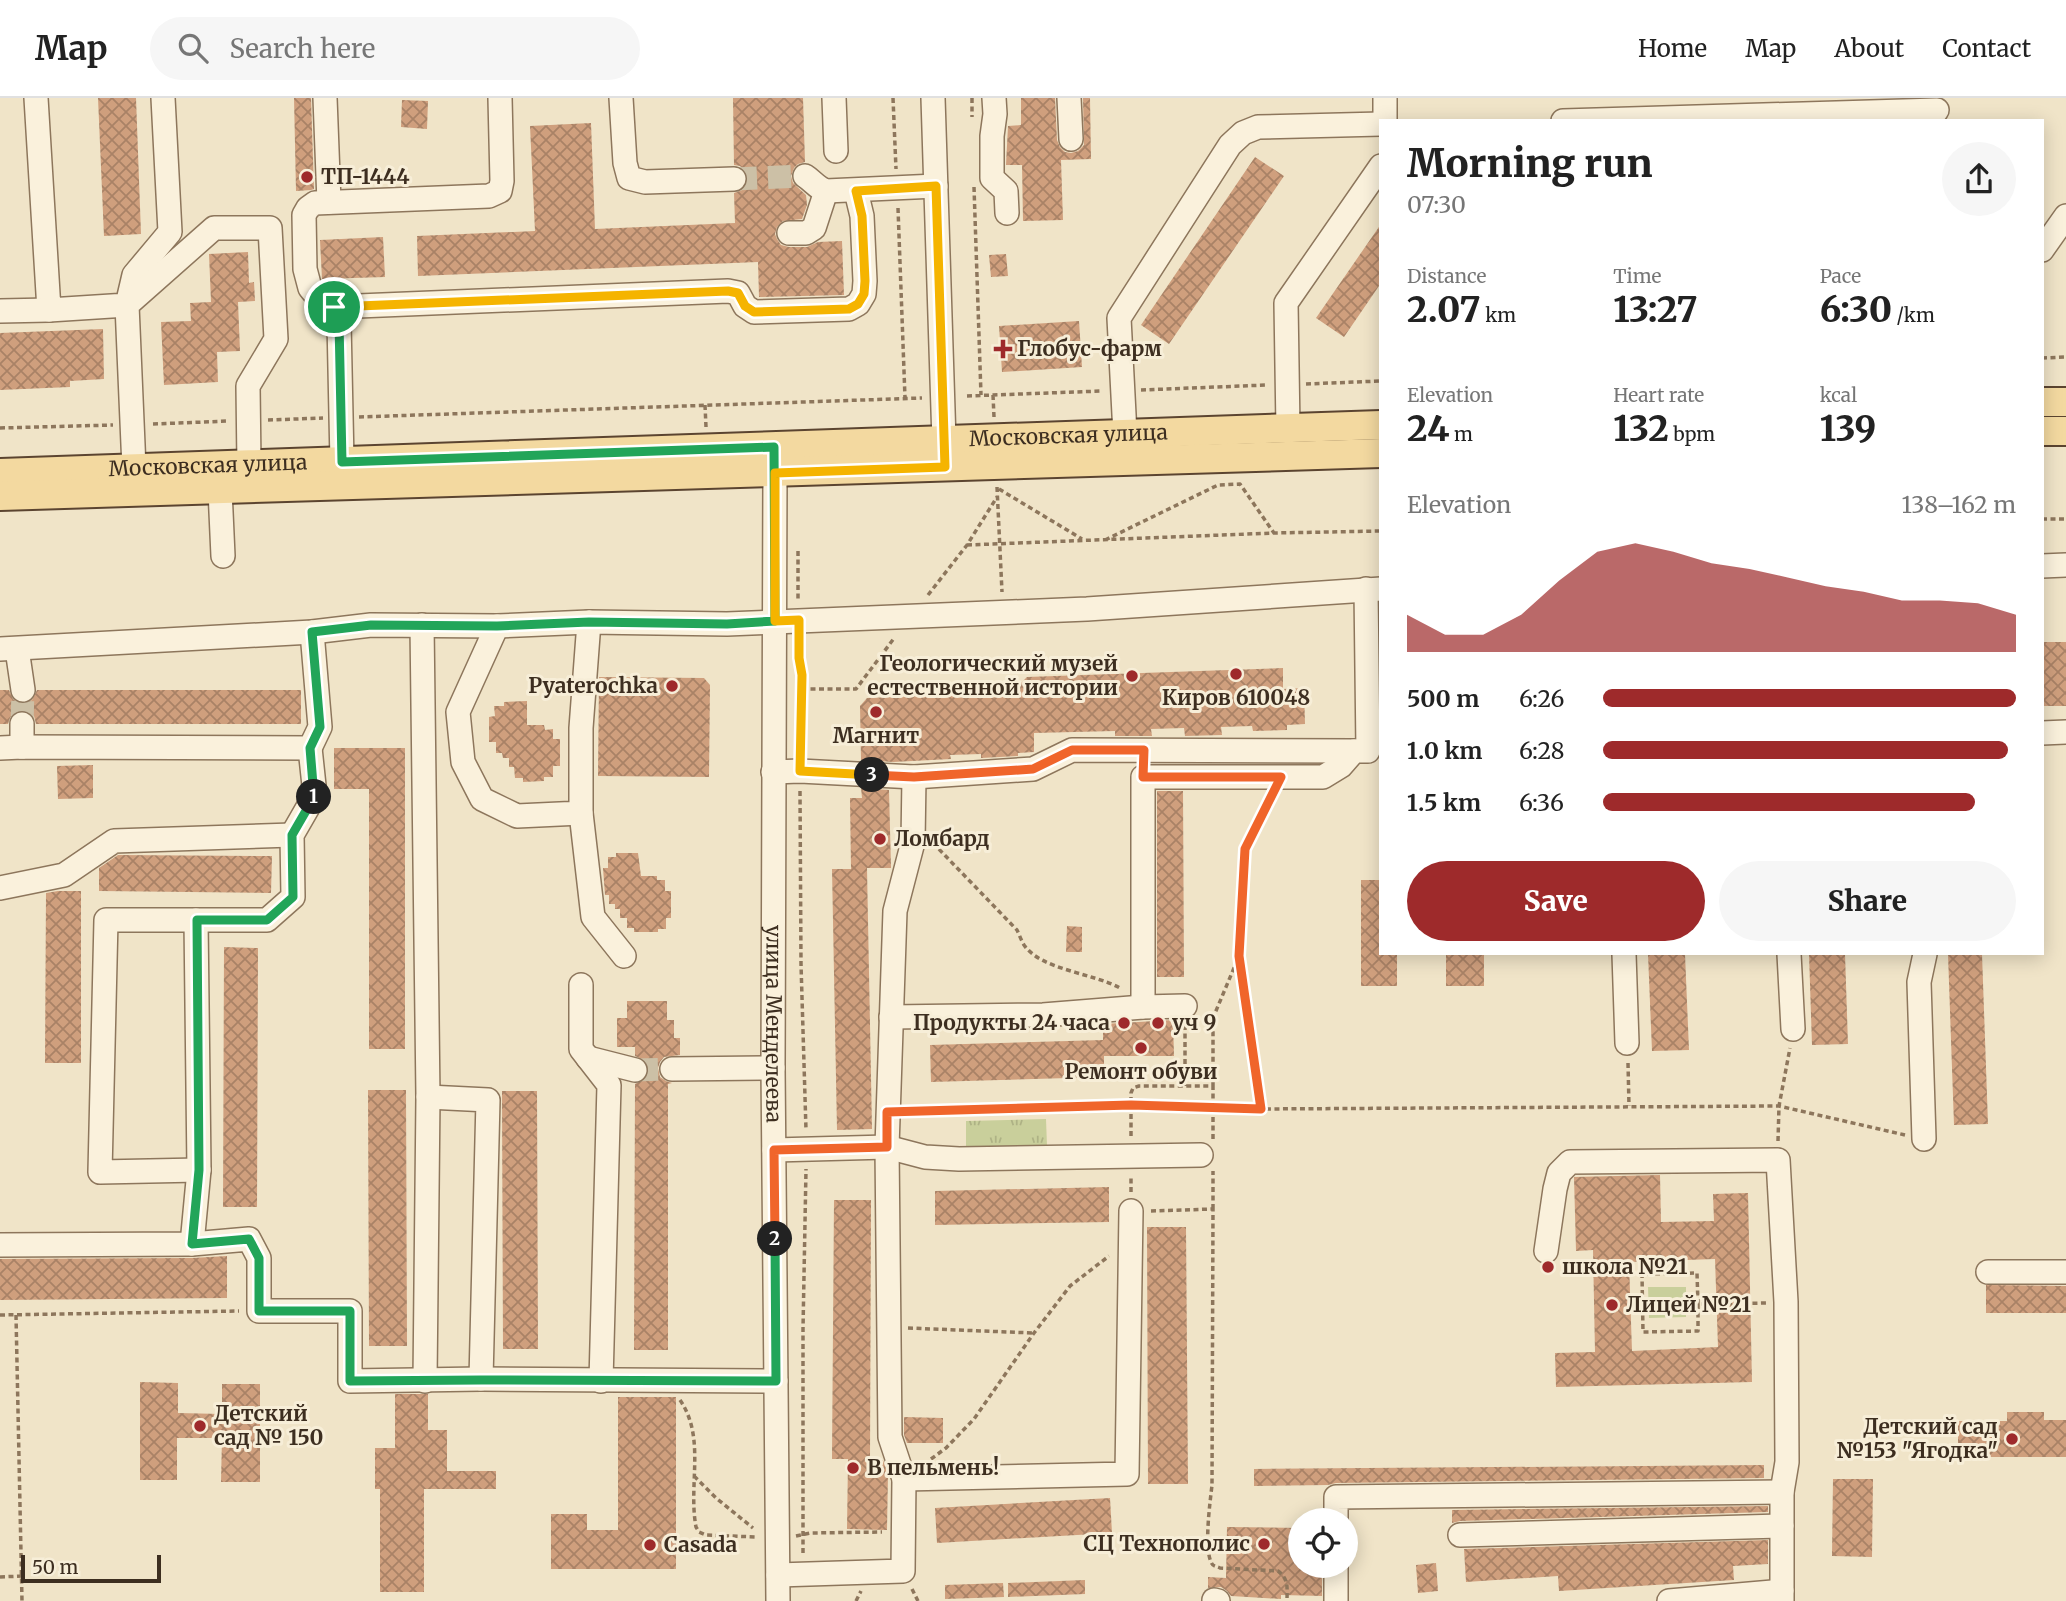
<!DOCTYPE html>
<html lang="en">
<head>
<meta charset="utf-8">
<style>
	:root { --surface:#fff; --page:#f6f6f6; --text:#222; --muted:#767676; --line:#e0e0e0; --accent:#9e2a2b }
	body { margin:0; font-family:Merriweather,serif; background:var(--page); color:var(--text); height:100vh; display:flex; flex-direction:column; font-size:26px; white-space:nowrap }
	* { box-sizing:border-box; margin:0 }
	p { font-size:23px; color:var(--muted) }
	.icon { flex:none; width:38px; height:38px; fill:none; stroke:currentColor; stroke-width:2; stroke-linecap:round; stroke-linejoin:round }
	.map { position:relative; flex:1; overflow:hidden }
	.drawer { position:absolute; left:1379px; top:21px; width:665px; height:836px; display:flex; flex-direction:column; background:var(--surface); border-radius:0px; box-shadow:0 4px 18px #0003 }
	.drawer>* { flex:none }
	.fabs { position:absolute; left:1288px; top:1410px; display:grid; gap:14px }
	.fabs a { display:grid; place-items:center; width:70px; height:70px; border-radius:50%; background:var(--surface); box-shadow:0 4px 18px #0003; font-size:35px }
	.scale { position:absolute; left:21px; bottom:18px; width:140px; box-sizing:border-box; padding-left:7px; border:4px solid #3d2e20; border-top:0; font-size:19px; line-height:24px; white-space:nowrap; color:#3d2e20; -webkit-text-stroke:5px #f7eed8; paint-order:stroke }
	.pin { position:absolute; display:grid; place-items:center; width:60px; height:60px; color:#fff; margin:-30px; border:4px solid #fff; border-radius:50%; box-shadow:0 2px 7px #0007 }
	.km { position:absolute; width:35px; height:35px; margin:-18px; border-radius:50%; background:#222; color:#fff; font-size:19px; line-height:35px; text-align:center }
	.round { display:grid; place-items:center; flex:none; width:74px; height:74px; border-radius:37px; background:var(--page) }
	.summary { display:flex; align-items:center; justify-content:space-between; height:119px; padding:0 28px }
	h1 { font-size:38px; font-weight:800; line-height:52px }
	.metrics { display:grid; grid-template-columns:repeat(3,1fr); gap:10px; height:119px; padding:7px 28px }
	.metrics div { display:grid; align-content:center }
	.metrics b { font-size:35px; font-weight:800 }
	.metrics small { font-size:19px; font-weight:400 }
	.metrics p { font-size:19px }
	.chart { height:196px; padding:14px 28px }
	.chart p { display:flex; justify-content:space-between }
	.chart svg { width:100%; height:126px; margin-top:7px; fill:var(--accent); opacity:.7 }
	.primary-button { display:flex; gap:14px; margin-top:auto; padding:14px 28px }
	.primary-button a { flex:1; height:80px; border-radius:42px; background:var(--accent); color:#fff; font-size:28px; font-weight:800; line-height:80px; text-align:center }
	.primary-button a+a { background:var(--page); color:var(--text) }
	ul { padding:0 28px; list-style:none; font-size:23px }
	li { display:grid; grid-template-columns:112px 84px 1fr; align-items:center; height:52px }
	li i { height:18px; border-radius:9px; background:var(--accent) }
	header { display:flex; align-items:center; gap:42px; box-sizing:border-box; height:98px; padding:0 35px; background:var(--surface); border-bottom:2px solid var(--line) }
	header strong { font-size:33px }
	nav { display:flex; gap:38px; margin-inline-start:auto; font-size:24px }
	.search { width:490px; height:63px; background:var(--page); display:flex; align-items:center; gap:18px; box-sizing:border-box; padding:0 24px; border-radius:38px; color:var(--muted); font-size:26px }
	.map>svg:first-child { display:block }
	.green { fill:#c9cf9b }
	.park { fill:url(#park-tufts) }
	.building { fill:url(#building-cross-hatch); fill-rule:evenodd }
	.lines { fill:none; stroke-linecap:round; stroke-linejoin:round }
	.minor-tunnel { stroke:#ccc0a6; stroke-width:23; stroke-dasharray:23 11; stroke-linecap:butt }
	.minor-casing { stroke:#8d765c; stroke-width:26 }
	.major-casing { stroke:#5b4430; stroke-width:32 }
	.path { stroke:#8d765c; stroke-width:3.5; stroke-dasharray:5 3.5; stroke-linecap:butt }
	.minor { stroke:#faf1dc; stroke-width:23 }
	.major { stroke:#f3d9a0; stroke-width:28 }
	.split-1-casing { stroke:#fff; stroke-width:14 }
	.split-2-casing { stroke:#fff; stroke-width:14 }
	.split-3-casing { stroke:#fff; stroke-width:14 }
	.split-4-casing { stroke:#fff; stroke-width:14 }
	.split-1 { stroke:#22a559; stroke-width:9 }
	.split-2 { stroke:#22a559; stroke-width:9 }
	.split-3 { stroke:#f0652b; stroke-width:9 }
	.split-4 { stroke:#f5b400; stroke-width:9 }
	.poi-dot { fill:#9e2a2b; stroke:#f7eed8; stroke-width:2.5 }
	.labels { text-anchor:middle; stroke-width:6; stroke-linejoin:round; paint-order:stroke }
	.poi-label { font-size:21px; font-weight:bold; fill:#3d2e20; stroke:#f7eed8; text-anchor:start }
	.street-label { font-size:21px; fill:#3d2e20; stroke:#f7eed8 }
</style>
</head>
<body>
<header>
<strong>Map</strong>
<div class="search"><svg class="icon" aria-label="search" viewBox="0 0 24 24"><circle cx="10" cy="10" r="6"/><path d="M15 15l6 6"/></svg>Search here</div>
<nav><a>Home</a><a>Map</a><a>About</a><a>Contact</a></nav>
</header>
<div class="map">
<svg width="2066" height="1503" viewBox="0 0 2066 1503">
	<defs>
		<pattern id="park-tufts" width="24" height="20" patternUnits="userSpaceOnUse" patternTransform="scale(1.75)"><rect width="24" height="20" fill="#c9cf9b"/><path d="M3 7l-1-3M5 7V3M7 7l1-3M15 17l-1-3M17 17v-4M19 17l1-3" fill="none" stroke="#aeb285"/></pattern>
		<pattern id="building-cross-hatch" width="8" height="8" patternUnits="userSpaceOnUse" patternTransform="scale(1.75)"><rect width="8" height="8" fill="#cf9f7d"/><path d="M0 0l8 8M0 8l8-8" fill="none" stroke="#a98266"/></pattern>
	</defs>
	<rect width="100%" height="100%" fill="#f0e4c8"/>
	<path class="green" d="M1648 1189H1686V1219L1649 1220Z"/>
	<path class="park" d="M1046 1021 1047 1048 966 1049V1023Z"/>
	<path class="building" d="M98 0H136L141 136 104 138Z
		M294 0H311L314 91 311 92 296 93Z
		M733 0H803L805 64 798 66 794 70 791 78 793 85 806 97 807 107 802 121 783 123 777 129 775 136 777 141 781 147 789 149H807L818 144 842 143 844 197 759 199 758 164 418 178 417 138 535 133 530 28 591 25 595 131 735 125 734 95 742 92 747 87 748 81 745 73 740 68 734 67Z
		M1021 0H1055L1057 42 1060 49 1065 54 1071 55 1078 53 1084 47 1083 0H1090L1091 61 1061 62 1063 122 1023 123 1022 67H1006L1008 28 1021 27Z
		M402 2 428 3 427 31 401 29Z
		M1255 59 1284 78 1169 246 1141 227Z
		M1381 126V185L1344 239 1316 220Z
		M383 139 385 179 322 181 320 142Z
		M248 154 249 185 254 184 255 203 238 204 240 253 217 254 218 284 164 287 161 224 191 223 190 205 211 204 209 156Z
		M1006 156 1008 178 991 179 989 157Z
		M1079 223 1082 269 1002 274 999 228Z
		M103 231 104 281 70 283V289L0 292V235Z
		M2042 544H2066V608H2042Z
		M1283 570V591L1304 590 1305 626 1287 627V632L1253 633 1252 628 1221 629 1222 637 1185 638 1184 630 1151 631 1152 638H1115V633L1034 635V654L1018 655V658L981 660V656L950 657 951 661 893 664 861 662 860 608 867 600 953 597 962 586 970 597 1019 595V587L1027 579Z
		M599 579 704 580 710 587 709 679 598 678Z
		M0 592H9L13 601 18 605 24 606 32 602 37 592H301V626H36L34 618 30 614 23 612 14 614 10 620 8 626H0Z
		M527 603V627H544L545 632 553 631V641H560V668H553V679H544V683L523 684V680H515L514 669H509V660H503L502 655H496V644H489V619L495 618 494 608H504V604Z
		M334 650H405V951H369V691H334Z
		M93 667V700L58 701 57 668Z
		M861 690 889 692 891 770H867L872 1031 837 1032 832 771H851L850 700H862Z
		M1157 693H1183L1184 879H1157Z
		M616 755H638L641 778H657V782H665V793H671V820H666V831H658V834H634V830H627V820H620V811H615V806H609V797H605L603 770H608V759H616Z
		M118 757 272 758 271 795 99 793V770Z
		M1361 782H1381V856H1397V888H1361Z
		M58 793H81V965H45L46 795Z
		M1067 828 1082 829V854H1066Z
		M224 849 258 850 257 1109H223Z
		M1446 856H1484V888H1446Z
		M1648 856H1685L1689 952 1652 953Z
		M1809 856H1845L1848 946 1812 947Z
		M1948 856H1982L1988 1026 1954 1027Z
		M627 903H667V922H674V940H680V957L664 959 660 964 658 970 660 979 666 983 672 985 668 986V1252H634L635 986 645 981 649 975V969L644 962 635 958V949H617V920H627Z
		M1173 922 1174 958H1104V979L931 984 930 947 1103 942V926Z
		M368 992H406L407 1248H369Z
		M502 993H537L538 1251H503Z
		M1660 1077 1661 1124 1714 1123 1713 1096 1748 1095 1752 1284 1556 1289 1555 1255 1595 1254 1593 1152 1576 1153 1574 1079ZM1715 1161 1718 1249 1632 1253 1629 1164Z
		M1109 1089V1124L935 1127V1093Z
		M834 1102H871L870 1362H883L888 1376 887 1432 847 1431 848 1361H832Z
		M1147 1129H1186L1188 1386H1148Z
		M227 1158V1200L0 1202V1161L192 1160Z
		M1986 1187 2066 1188V1215H1986Z
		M140 1284 178 1285V1315L222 1316V1286H260V1384H221L222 1340H177V1382H140Z
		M395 1296H428V1332H447V1373H496V1391H424V1494H380V1391H375V1350H395Z
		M618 1299H676V1471H551V1416H587V1432H618Z
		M2007 1314H2044V1322H2066V1359H1958V1323H2007Z
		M904 1319 943 1320V1345H907L904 1337Z
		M1764 1367V1380L1336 1385 1328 1387 1254 1388V1371Z
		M1833 1381H1873L1872 1459 1832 1458Z
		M1110 1400 1112 1435 937 1445 935 1410Z
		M1768 1408V1414L1460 1423 1452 1425V1412Z
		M1227 1429 1300 1430V1468H1322V1498L1281 1497V1501L1231 1498 1227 1493 1221 1489 1208 1490V1479L1226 1480Z
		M1768 1442V1466L1733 1468 1734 1482 1559 1493 1558 1478 1466 1484 1464 1451Z
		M1436 1465 1438 1493 1418 1495 1416 1467Z
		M1085 1482V1496L1008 1499V1485Z
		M1003 1485 1004 1499 945 1501V1487Z"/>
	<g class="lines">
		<path class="minor-tunnel" d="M734 81 805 78
			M22 626 23 592
			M635 972 672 971"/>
		<defs>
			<g id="minor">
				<path d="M36 0 49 212 127 207 134 177 170 134 163 0"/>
				<path d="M325 0 329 104"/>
				<path d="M621 0 625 65 629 80 645 84 734 81"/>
				<path d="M834 0 836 53"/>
				<path d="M933 0 944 343"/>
				<path d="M994 0 995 16 992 38V80L1006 93 1007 115"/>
				<path d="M1069 0 1071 41"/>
				<path d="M1385 0V23"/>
				<path d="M1563 23 1937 12 1929 23"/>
				<path d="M805 78C813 83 817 90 826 93L936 88"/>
				<path d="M789 135H806L814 130 826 93"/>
				<path d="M2042 152 2066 118"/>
				<path d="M334 209 728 193 738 195 745 208 754 214 849 211 858 206 864 196 865 183 862 118 856 93"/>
				<path d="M0 213 49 212"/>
				<path d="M1288 331 1286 205 1381 68"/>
				<path d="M1125 336 1119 220 1230 47 1243 35 1258 29 1381 26"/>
				<path d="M342 364 339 224 334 209 319 201 310 190 305 171 304 117 308 110 315 105 489 98 500 93 502 83 500 0"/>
				<path d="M134 370 127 207 214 130H270L276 241 248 288 249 367"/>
				<path id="s1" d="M775 375 773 970 778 1503"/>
				<path d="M220 392 223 458"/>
				<path d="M2042 468 2066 467"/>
				<path d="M422 527 428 999 425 1283"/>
				<path d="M497 528 458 614 463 664 482 701 517 718 581 715V630L589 524"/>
				<path d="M0 551 312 534 371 527 497 528 589 524 727 526 1087 511 1381 491"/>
				<path d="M17 551 23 592"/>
				<path d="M22 626V649"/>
				<path d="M2042 635 2066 634"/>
				<path d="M0 650 22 649 310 650 320 629 312 534"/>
				<path d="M773 674 800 673 914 679 1033 671 1072 652 1354 653"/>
				<path d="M581 715 593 819 624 858"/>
				<path d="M0 790 64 777 114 743 292 737"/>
				<path d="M1624 856 1627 945"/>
				<path d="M1789 856 1793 931"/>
				<path d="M581 887V951L609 987 601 1283"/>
				<path d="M1143 909V679H1323L1341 668 1354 653H1368L1366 491"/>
				<path d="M891 919 1043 917 1143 909 1185 908"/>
				<path d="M588 960 635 972"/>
				<path d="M672 971 773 970"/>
				<path d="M428 999 488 1002 481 1281"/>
				<path d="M1924 1041 1919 884 1925 856"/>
				<path d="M774 1052 887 1049 925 1059 959 1061 1201 1057"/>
				<path d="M199 1072 100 1074 106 822H267L293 799 292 737 315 697 310 650"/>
				<path d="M192 1146 199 1072 196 822"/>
				<path d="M0 1147 192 1146 249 1141 259 1160V1213H350V1283L481 1281 776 1283"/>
				<path d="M1546 1153 1555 1091 1559 1075 1570 1064 1778 1062 1786 1204 1787 1364 1782 1394V1503"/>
				<path d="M1988 1174H2066"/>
				<path d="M904 1381 1127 1376 1131 1113"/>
				<path d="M1336 1423V1399L1782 1394"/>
				<path d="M1460 1437 1782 1428"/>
				<path d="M1336 1468V1503"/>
				<path d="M778 1477 903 1473 904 1381 890 1339 887 1049 895 813 913 744 914 679"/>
				<path d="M1214 1502 1218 1503"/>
				<path d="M1669 1503 1782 1493"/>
			</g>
			<g id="major">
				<path d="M2042 304H2066"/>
				<path d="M2042 333H2066"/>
				<path id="s2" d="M0 375 1381 327"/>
				<path d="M0 398 1381 355"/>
			</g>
		</defs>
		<use href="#minor" class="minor-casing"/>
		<use href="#major" class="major-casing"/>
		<path class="path" d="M893 0 896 71
			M972 0V19
			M974 89 981 297
			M898 110 905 300
			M2042 260 2066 259
			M1306 286 1381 283
			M1141 292 1267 287
			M993 297 994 319
			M967 298 1102 293
			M705 307 706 329
			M359 319 922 300
			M268 322 323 320
			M153 326 229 323
			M0 330 113 327
			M997 389 1002 494
			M999 391 1082 441
			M2042 421H2066
			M1105 442 1218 387 1240 386 1274 435
			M967 447 1274 435 1381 433
			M798 453V504
			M928 497 967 447 997 399
			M799 543V560L802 577 801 654
			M802 591H856L895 539
			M800 693 801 866 806 1032
			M933 745 1017 832C1019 836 1021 842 1024 847 1041 872 1093 875 1120 890
			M1185 927V988
			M1628 965 1629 1008
			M1261 1011 1239 858 1245 751 1270 700
			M907 1013 1131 1007 1213 1009V988
			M1131 1038V995L1133 990 1139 988H1213V920L1239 858
			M1213 1041V1009L1261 1011 1779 1008 1905 1037
			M1778 1043 1779 1008 1790 950
			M1131 1094V1077
			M1213 1111V1073
			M1151 1113 1213 1111 1212 1387C1210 1405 1204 1448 1211 1464 1213 1469 1216 1468 1220 1470L1278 1473C1289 1481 1287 1490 1287 1503
			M1698 1206V1233L1643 1234 1642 1176 1697 1175 1698 1206 1766 1205
			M0 1217 239 1213
			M16 1217 22 1503
			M908 1230 1033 1235
			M680 1302C706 1340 688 1386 696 1429L699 1434 706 1437 757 1439
			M931 1361 946 1350 974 1321 1034 1235 1070 1188 1109 1158
			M694 1378 716 1400 753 1430
			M796 1438 810 1435 882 1434
			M803 1455V1231L806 1071
			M0 1479 22 1478
			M912 1491 918 1503
			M856 1503 861 1493"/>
		<use href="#minor" class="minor"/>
		<use href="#major" class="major"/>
	</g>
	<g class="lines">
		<defs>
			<path id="split-1" d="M314 699 310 650 320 629 312 534 371 527 497 528 589 524 727 526 775 523 774 349 342 364 339 224 334 209"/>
			<path id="split-2" d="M314 699 292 737 293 799 267 822H197L199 1072 192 1146 249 1141 259 1160V1213H350V1283L481 1282 776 1283 775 1141"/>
			<path id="split-3" d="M775 1141 774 1052 887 1049V1014L1131 1007 1261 1011 1239 858 1245 751 1281 679H1143L1144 652H1072L1033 671 914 679 872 677"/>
			<path id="split-4" d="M334 209 728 193 738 195 745 208 754 214 849 211 858 206 864 196 865 183 862 118 856 93 936 88 945 369 775 375V523L799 522V560L802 577 800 673 872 677"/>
		</defs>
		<use href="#split-1" class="split-1-casing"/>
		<use href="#split-2" class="split-2-casing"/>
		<use href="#split-3" class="split-3-casing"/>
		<use href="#split-4" class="split-4-casing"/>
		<use href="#split-1" class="split-1"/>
		<use href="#split-2" class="split-2"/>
		<use href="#split-3" class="split-3"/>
		<use href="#split-4" class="split-4"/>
	</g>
	<g class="poi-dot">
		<circle cx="307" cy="79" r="7"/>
		<path d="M999.5 240.5h7v7h7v7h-7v7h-7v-7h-7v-7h7z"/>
		<circle cx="1236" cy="576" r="7"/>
		<circle cx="1132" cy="578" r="7"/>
		<circle cx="672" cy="588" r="7"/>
		<circle cx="876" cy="614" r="7"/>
		<circle cx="880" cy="741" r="7"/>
		<circle cx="1124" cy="925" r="7"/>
		<circle cx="1158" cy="925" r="7"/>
		<circle cx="1141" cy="950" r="7"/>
		<circle cx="1548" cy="1169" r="7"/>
		<circle cx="1612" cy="1207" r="7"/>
		<circle cx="200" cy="1328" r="7"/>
		<circle cx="2012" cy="1341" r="7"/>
		<circle cx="853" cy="1370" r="7"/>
		<circle cx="1264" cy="1446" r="7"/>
		<circle cx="650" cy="1447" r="7"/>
	</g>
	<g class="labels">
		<g class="poi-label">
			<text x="321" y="86">ТП-1444</text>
			<text x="1017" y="258">Глобус-фарм</text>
			<text x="1118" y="573" text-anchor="end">Геологический музей<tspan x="1118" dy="24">естественной истории</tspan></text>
			<text x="658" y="595" text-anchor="end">Pyaterochka</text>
			<text x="1236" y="607" text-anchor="middle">Киров 610048</text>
			<text x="876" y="645" text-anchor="middle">Магнит</text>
			<text x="894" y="748">Ломбард</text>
			<text x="1110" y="932" text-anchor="end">Продукты 24 часа</text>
			<text x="1172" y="932">уч 9</text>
			<text x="1141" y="981" text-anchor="middle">Ремонт обуви</text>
			<text x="1562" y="1176">школа №21</text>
			<text x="1626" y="1214">Лицей №21</text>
			<text x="214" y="1323">Детский<tspan x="214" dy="24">сад № 150</tspan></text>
			<text x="1998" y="1336" text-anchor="end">Детский сад<tspan x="1998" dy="24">№153 "Ягодка"</tspan></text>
			<text x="867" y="1377">В пельмень!</text>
			<text x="1250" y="1453" text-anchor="end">СЦ Технополис</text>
			<text x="664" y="1454">Casada</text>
		</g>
		<g class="street-label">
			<text dy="7" stroke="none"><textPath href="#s2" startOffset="1069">Московская улица</textPath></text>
			<text dy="7" stroke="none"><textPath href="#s2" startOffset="208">Московская улица</textPath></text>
			<text dy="7" stroke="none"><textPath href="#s1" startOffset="551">улица Менделеева</textPath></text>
		</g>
	</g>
</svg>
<div class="fabs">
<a><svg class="icon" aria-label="locate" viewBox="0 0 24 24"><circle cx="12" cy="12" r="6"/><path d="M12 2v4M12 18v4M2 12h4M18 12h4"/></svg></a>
</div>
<div class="scale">50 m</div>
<div class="pin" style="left:334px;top:209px;background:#1e9e55"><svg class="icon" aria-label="arrive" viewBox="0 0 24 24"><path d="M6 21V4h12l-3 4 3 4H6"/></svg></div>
<b class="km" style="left:314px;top:699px">1</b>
<b class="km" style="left:775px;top:1141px">2</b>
<b class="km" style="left:872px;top:677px">3</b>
<section class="drawer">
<div class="summary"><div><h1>Morning run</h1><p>07:30</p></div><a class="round"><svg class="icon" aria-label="share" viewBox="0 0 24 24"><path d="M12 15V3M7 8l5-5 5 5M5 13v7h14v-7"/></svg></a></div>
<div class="metrics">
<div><p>Distance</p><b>2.07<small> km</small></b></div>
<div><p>Time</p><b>13:27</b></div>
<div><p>Pace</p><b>6:30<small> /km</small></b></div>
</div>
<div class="metrics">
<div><p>Elevation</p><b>24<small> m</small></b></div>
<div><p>Heart rate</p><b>132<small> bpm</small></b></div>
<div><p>kcal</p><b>139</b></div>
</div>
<div class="chart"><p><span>Elevation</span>138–162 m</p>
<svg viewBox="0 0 160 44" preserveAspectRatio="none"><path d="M0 44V31L10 38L20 38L30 31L40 19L50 9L60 6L70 9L80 13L90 15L100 18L110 21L120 23L130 26L140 26L150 27L160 31V44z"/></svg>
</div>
<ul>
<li><b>500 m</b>6:26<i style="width:100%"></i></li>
<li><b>1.0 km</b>6:28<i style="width:98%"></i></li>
<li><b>1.5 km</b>6:36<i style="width:90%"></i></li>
</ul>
<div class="primary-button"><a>Save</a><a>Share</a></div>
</section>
</div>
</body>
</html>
